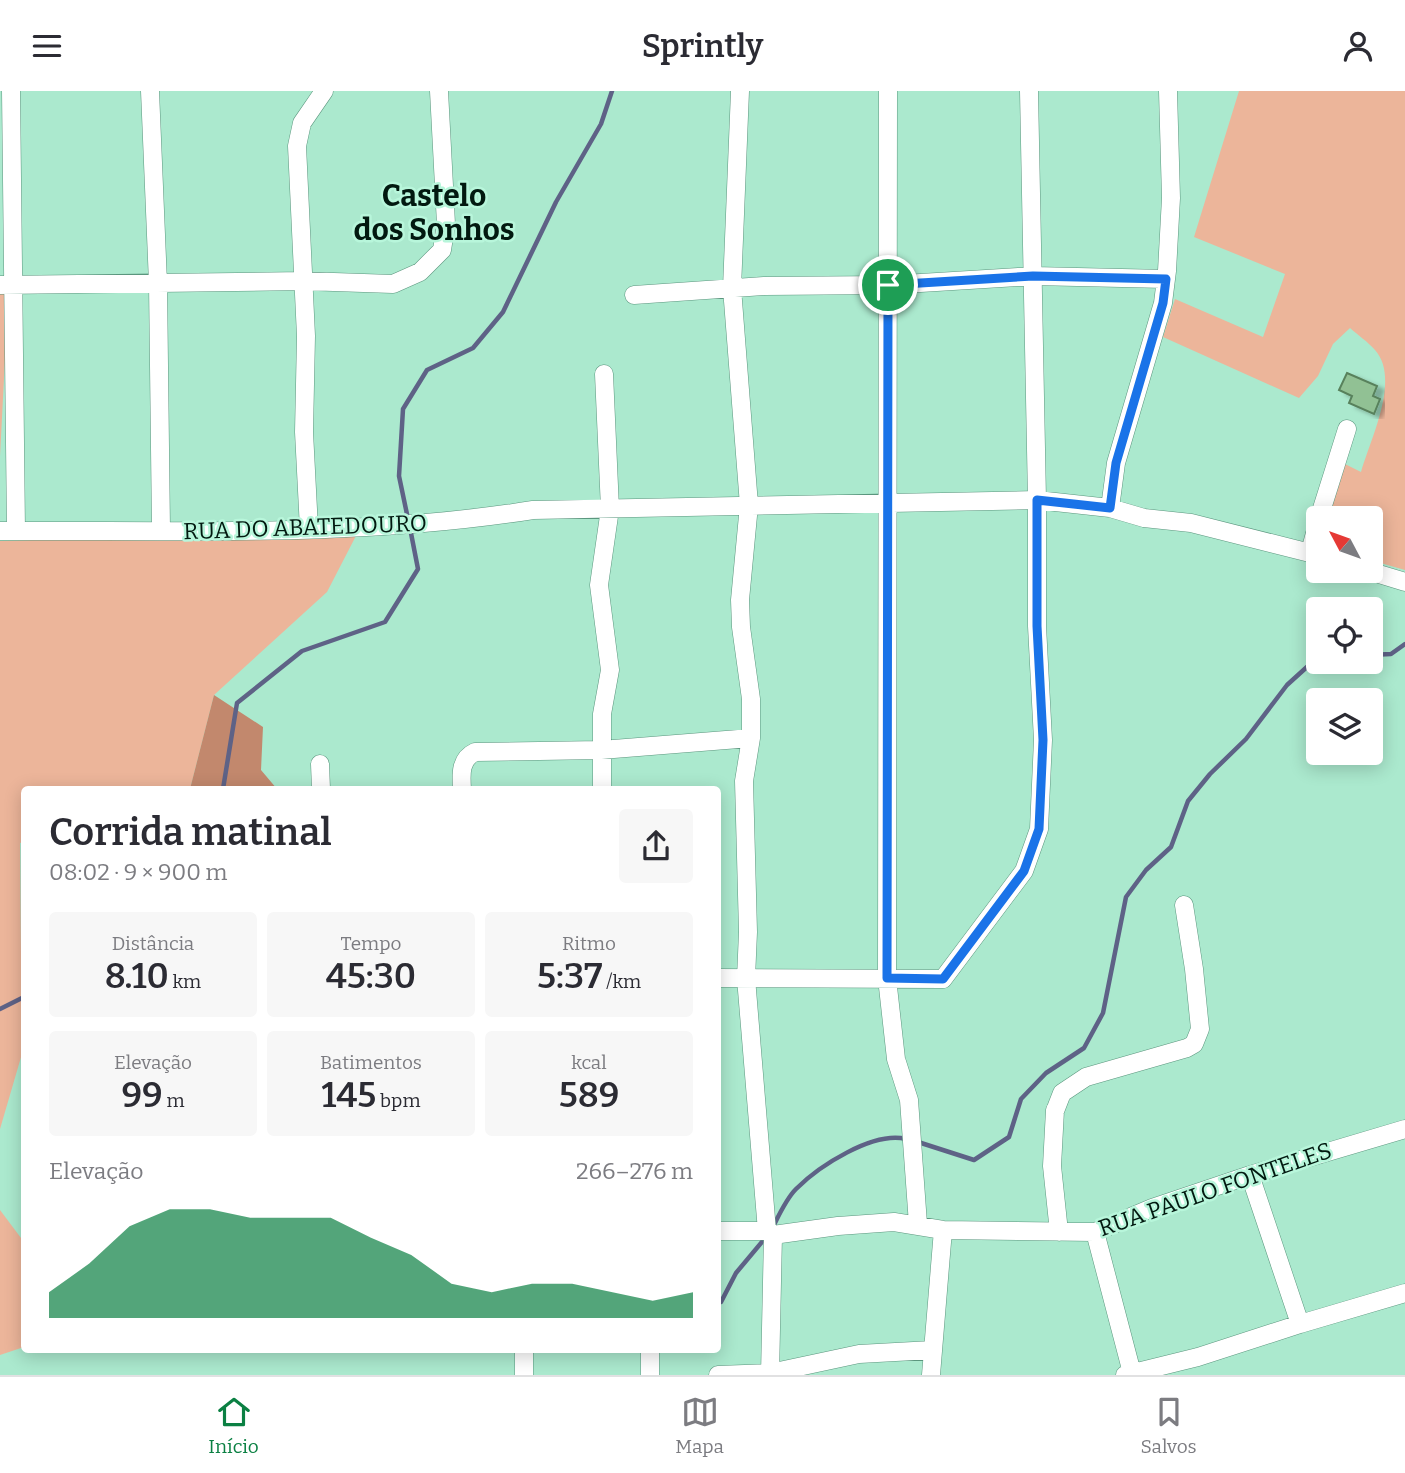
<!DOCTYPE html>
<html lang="pt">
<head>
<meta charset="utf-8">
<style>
	:root { --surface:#fff; --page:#f7f7f7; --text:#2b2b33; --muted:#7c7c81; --line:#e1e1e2; --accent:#0b8043 }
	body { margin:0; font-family:Bitter,serif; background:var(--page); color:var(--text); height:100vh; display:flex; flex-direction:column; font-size:26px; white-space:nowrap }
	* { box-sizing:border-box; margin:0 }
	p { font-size:23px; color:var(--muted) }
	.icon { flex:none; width:38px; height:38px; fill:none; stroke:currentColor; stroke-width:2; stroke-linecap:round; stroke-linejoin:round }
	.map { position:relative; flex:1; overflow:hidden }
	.sheet { position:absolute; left:21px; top:695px; width:700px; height:567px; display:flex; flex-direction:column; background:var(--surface); border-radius:7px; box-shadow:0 4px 18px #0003 }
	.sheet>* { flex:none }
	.needle { width:46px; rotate:311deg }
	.fabs { position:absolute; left:1306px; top:415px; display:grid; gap:14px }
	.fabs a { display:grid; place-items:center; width:77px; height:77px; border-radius:7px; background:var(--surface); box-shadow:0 4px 18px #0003; font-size:35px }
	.pin { position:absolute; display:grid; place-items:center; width:60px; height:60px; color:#fff; margin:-30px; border:4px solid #fff; border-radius:50%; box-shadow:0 2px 7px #0007 }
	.round { display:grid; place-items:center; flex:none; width:74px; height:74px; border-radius:7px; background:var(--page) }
	.headline { display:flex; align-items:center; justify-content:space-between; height:119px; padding:0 28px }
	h1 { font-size:38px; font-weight:600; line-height:52px }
	.metrics { display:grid; grid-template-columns:repeat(3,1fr); gap:10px; height:119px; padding:7px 28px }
	.metrics div { display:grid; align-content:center; border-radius:7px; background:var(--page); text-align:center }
	.metrics b { font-size:35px; font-weight:600 }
	.metrics small { font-size:19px; font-weight:400 }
	.metrics p { font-size:19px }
	.chart { height:196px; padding:14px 28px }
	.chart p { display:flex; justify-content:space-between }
	.chart svg { width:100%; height:126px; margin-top:7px; fill:var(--accent); opacity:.7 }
	header { display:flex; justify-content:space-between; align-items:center; height:91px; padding:0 28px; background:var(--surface); font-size:32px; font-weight:600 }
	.tab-bar { display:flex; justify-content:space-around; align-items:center; height:98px; border-top:2px solid var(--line); background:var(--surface); font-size:19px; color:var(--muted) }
	.tab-bar a { display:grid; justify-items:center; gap:4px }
	.tab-bar .selected { color:var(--accent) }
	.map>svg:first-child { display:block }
	.green { fill:#ecb59a }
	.forest { fill:#c2886d }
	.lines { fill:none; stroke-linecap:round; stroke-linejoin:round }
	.stream { stroke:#5e6286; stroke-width:4.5 }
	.building { fill:#91c194; stroke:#58815c; stroke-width:2; filter:url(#shadow) }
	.minor-casing { stroke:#5b967e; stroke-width:19 }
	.minor { stroke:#fff; stroke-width:18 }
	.route-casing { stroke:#fff; stroke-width:14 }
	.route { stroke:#1a73e8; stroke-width:9 }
	.labels { text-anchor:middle; stroke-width:5; stroke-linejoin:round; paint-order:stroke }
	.street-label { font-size:23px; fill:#021910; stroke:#b8f6db }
	.district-label { font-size:30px; font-weight:bold; fill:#021910; stroke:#b8f6db }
</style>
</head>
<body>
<header><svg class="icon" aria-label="menu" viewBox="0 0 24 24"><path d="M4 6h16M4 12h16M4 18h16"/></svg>Sprintly<svg class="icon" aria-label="person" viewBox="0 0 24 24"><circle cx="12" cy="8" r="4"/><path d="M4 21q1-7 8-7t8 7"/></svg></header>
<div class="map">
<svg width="1405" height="1284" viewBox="0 0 1405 1284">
	<defs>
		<filter id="shadow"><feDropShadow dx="7" dy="4" stdDeviation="2" flood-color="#0004"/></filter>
	</defs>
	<rect width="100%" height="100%" fill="#abe9ce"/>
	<path class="green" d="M1239 0H1405V479L1370 469V427H1324L1341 371 1361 381C1370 349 1401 288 1375 259 1368 251 1358 244 1350 237L1333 253 1318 285 1299 307 1163 246 1175 208 1263 246 1285 183 1194 146Z
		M9 191 0 365V192Z
		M359 439 327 501 214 604 190 698H24V751L20 752 21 863 24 870V956L0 1038V450Z
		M0 1119 24 1151V1256L0 1264Z"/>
	<path class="forest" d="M214 604 263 636 261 679 277 698H190Z"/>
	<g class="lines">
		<path class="stream" d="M408 428 399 385 403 318 427 279 473 257 503 221 556 111 601 33 612 0
			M1370 564 1391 563 1405 553
			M223 698 237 612 302 560 385 531 418 478 410 437
			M0 918 24 906
			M918 1051 974 1069 1009 1046 1021 1008 1046 982 1084 957 1103 922 1126 806 1146 779 1171 756 1188 710 1210 683 1246 648 1287 594 1308 575 1323 570
			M773 1136C779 1124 786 1108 796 1098 819 1075 873 1040 906 1048
			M721 1211 736 1182 766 1146"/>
	</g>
	<path class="building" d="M1347 282 1377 295 1373 305 1380 308 1374 323 1349 312 1352 305 1339 299Z"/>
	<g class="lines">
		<defs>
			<path id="minor" d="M11 0 16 440
				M150 0 158 192 161 439
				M740 0 732 197 749 414 740 509 741 536 751 608V647L744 690 748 841 746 887 767 1140
				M888 0 887 887 896 968 909 1009 918 1133
				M0 194 304 190 393 193 420 181 442 159 446 133 439 0
				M634 204 764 195 888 194 1033 185 1166 188
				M1110 417 1116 372 1163 212 1167 180 1171 107 1168 0
				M1319 427 1347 338
				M309 438 304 341 306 245 297 55 302 32 324 0
				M0 440C177 439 357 447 533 419L1037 409 1110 417 1144 427 1191 432 1318 464
				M1310 461 1318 431
				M1369 480 1405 491
				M320 673 321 698
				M462 698C461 683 460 668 475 661L601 659 751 647
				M602 698V623L610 579 599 494 610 418 604 283
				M718 887 943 888 1024 780 1039 738 1043 649 1037 535V409L1029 0
				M1055 1019 1052 1075 1059 1141
				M1055 1020 1062 1002 1086 986 1187 957 1194 953 1200 938 1194 878 1184 814
				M1250 1084 1300 1233
				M718 1140H767L773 1144
				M1095 1141 1132 1282
				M773 1144 838 1135 894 1131 943 1139 1095 1141 1152 1117 1250 1084 1405 1038
				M650 1258V1284
				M524 1284V1258
				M718 1284 770 1282 859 1263 932 1259
				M770 1284 773 1144
				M931 1284 943 1139
				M1125 1284 1198 1266 1300 1233 1405 1202"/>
		</defs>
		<use href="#minor" class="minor-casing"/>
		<use href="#minor" class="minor"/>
	</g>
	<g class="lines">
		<defs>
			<path id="route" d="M1033 185 1166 188 1163 212 1116 372 1110 417 1037 409V535L1043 649 1039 738 1024 780 943 888 887 887 888 194Z"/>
		</defs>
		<use href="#route" class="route-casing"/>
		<use href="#route" class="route"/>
	</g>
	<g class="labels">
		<g class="street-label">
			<text transform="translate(305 436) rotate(-2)" y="8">RUA DO ABATEDOURO</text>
			<text transform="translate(1215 1098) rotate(-19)" y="8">RUA PAULO FONTELES</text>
		</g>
		<g class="district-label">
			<text x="434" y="115">Castelo<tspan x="434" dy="34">dos Sonhos</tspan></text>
		</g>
	</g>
</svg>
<div class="fabs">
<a><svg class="needle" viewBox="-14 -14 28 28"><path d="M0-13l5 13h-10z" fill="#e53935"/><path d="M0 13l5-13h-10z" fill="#7c7c81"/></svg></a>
<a><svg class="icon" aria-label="locate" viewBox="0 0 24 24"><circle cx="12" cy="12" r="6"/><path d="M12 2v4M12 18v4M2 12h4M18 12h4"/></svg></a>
<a><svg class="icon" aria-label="layers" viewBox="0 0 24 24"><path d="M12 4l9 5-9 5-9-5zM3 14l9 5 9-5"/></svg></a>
</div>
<div class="pin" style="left:888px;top:194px;background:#1e9e55"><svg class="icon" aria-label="arrive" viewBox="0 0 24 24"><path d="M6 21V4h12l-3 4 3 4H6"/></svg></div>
<section class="sheet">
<div class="headline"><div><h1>Corrida matinal</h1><p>08:02 · 9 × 900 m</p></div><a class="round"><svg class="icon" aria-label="share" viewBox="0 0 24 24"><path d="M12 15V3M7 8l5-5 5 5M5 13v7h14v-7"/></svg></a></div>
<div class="metrics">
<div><p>Distância</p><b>8.10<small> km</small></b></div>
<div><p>Tempo</p><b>45:30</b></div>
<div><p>Ritmo</p><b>5:37<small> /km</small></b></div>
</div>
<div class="metrics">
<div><p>Elevação</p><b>99<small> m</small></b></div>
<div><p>Batimentos</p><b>145<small> bpm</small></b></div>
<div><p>kcal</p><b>589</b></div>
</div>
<div class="chart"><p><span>Elevação</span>266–276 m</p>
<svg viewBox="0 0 160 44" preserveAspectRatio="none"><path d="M0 44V35L10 25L20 12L30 6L40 6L50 9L60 9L70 9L80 16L90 22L100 32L110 35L120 32L130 32L140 35L150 38L160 35V44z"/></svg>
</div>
</section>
</div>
<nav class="tab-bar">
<a class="selected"><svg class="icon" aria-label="home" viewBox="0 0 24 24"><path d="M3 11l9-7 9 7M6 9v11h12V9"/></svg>Início</a>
<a><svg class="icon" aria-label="map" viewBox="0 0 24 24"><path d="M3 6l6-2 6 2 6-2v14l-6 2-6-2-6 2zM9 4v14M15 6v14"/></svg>Mapa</a>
<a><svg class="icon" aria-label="saved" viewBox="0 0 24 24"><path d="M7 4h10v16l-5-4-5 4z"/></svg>Salvos</a>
</nav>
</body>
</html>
